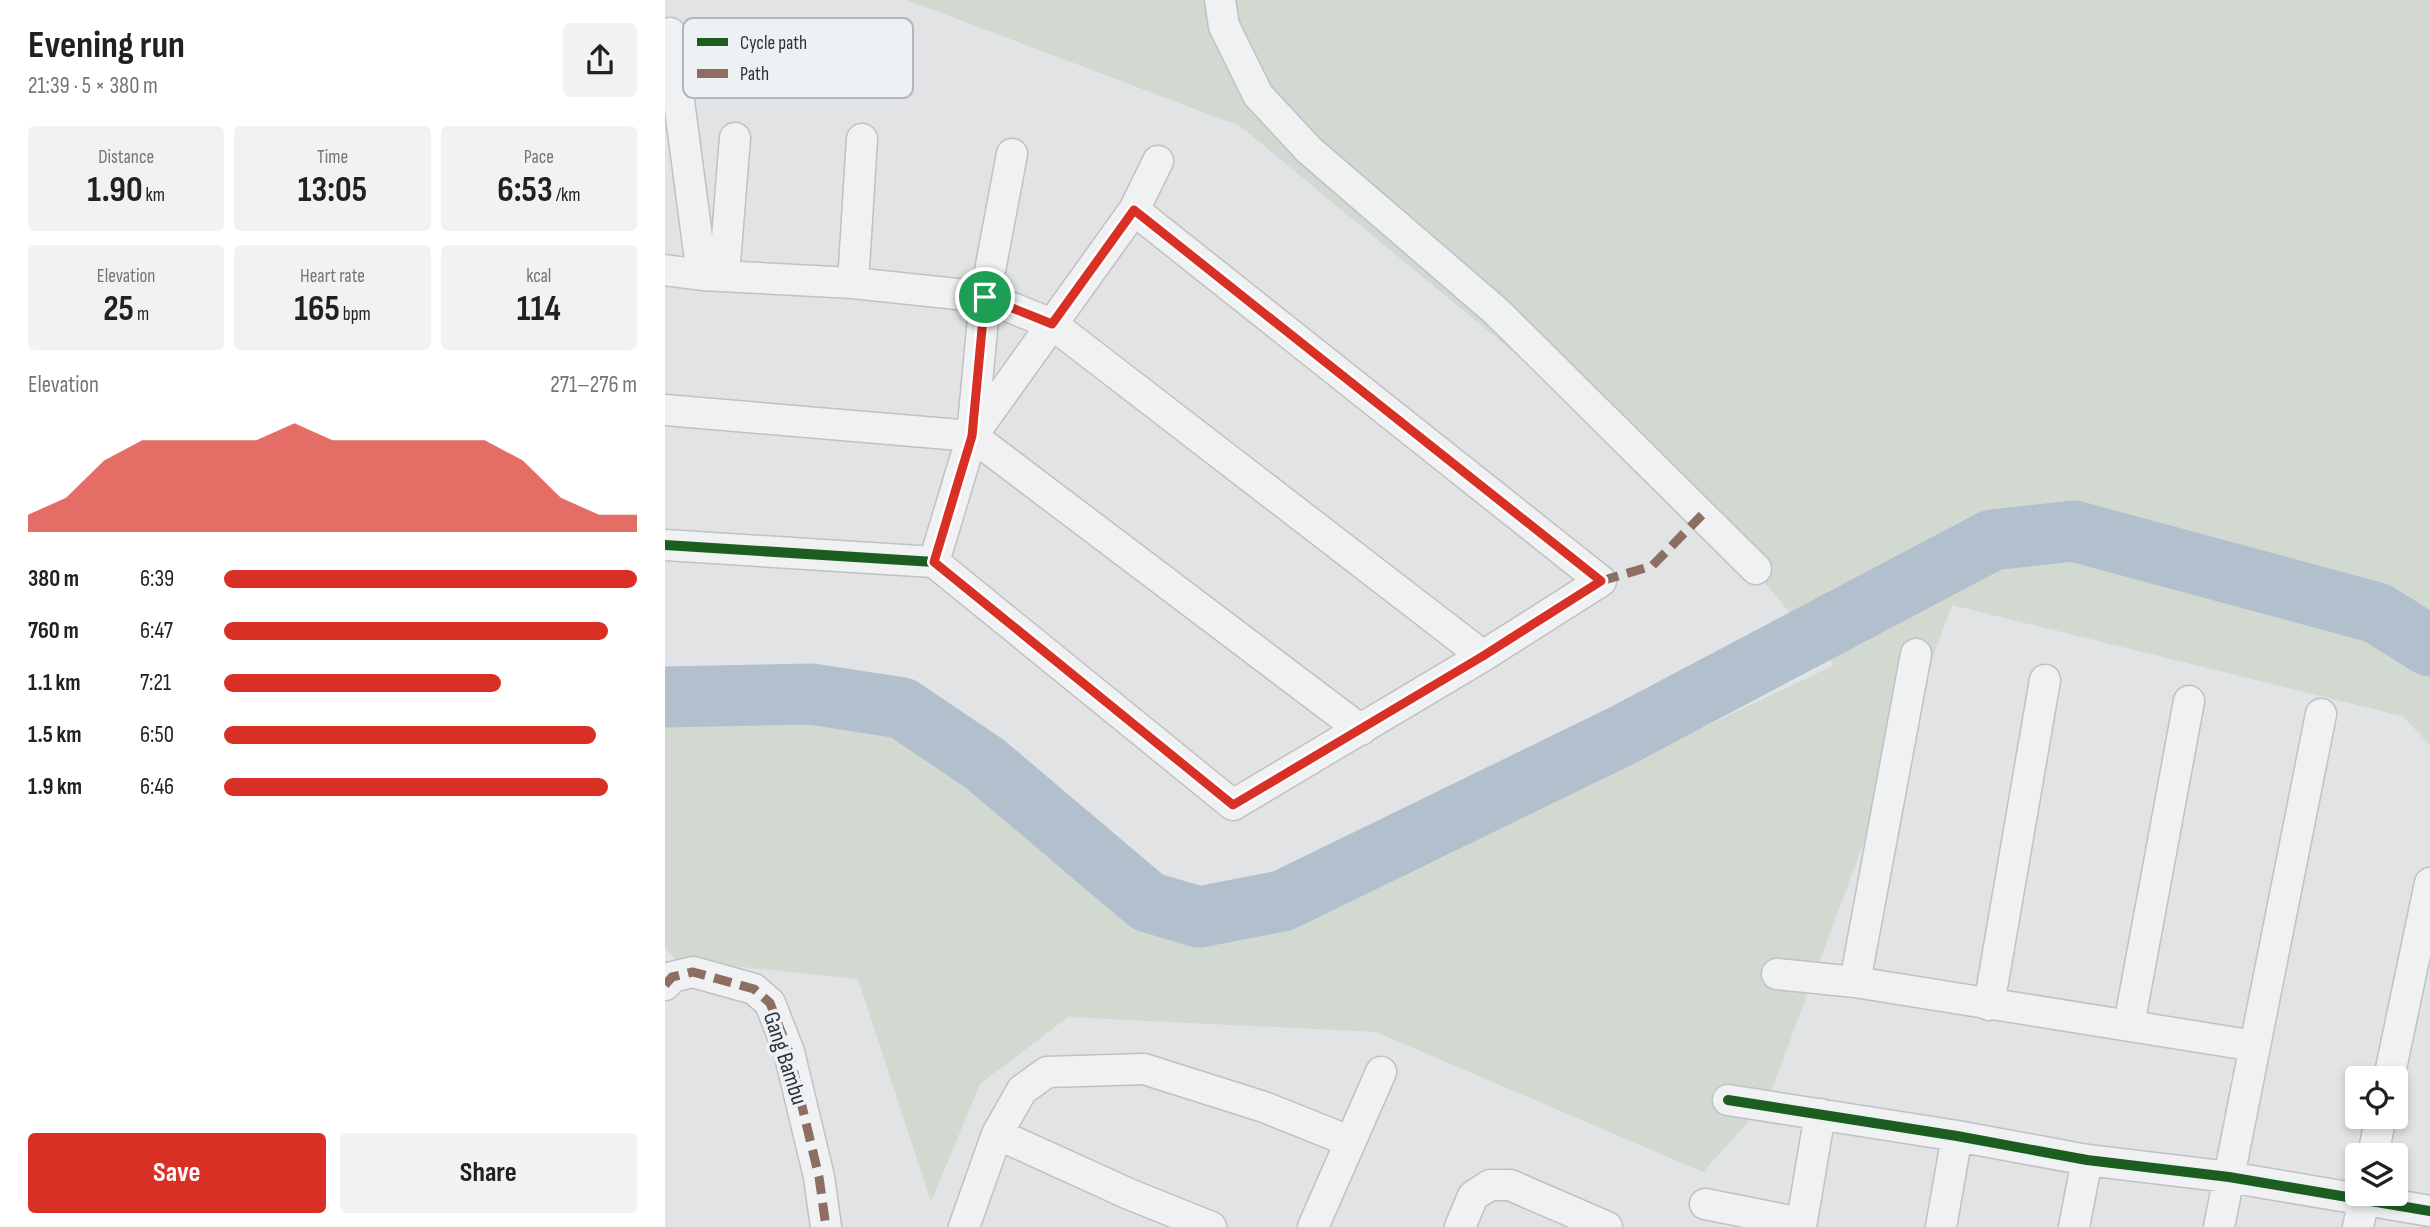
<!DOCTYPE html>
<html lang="en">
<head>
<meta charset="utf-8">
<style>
	:root { --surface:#fff; --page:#f2f2f2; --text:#202124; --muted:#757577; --accent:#d93025 }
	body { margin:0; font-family:"Sofia Sans Condensed",sans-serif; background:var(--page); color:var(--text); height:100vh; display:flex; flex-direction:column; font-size:26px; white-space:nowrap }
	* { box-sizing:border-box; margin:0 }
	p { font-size:23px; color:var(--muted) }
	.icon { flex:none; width:38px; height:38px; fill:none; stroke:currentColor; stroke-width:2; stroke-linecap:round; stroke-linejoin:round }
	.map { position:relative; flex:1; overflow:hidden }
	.drawer { display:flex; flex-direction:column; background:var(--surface); width:665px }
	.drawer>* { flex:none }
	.fabs { position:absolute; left:1680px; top:1066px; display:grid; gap:14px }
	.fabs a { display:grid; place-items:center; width:63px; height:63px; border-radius:7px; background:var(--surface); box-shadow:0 4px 10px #0003; font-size:35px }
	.pin { position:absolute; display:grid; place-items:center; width:60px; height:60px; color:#fff; margin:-30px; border:4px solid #fff; border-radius:50%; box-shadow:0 2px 7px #0007 }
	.round { display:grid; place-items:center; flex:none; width:74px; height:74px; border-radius:7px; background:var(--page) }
	.summary { display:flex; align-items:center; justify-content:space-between; height:119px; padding:0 28px }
	h1 { font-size:38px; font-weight:700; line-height:52px }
	.figures { display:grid; grid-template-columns:repeat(3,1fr); gap:10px; height:119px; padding:7px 28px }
	.figures div { display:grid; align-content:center; border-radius:7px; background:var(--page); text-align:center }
	.figures b { font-size:35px; font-weight:700 }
	.figures small { font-size:19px; font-weight:400 }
	.figures p { font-size:19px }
	.chart { height:196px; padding:14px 28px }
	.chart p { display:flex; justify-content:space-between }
	.chart svg { width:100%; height:126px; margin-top:7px; fill:var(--accent); opacity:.7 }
	.cta { display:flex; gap:14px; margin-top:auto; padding:14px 28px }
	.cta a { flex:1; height:80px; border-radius:7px; background:var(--accent); color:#fff; font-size:28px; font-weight:700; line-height:80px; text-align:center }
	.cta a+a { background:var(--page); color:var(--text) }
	ul { padding:0 28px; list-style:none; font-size:23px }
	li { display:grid; grid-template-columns:112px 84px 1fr; align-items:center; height:52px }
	li i { height:18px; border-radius:9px; background:var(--accent) }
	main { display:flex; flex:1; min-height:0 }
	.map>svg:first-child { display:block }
	.green { fill:#d2d9d1 }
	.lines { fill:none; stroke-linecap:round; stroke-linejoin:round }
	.river { stroke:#b2bfcd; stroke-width:61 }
	.street-casing { stroke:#bfc1c3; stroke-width:33 }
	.street { stroke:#eff1f2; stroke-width:30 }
	.quiet { stroke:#8d6e63; stroke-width:9; stroke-dasharray:18 9; stroke-linecap:butt }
	.cycleway-casing { stroke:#eef1f4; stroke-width:15 }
	.cycleway { stroke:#1b5e20; stroke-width:10 }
	.route-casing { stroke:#fff; stroke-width:14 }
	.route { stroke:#d93025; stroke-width:9 }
	.labels { text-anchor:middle; stroke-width:7; stroke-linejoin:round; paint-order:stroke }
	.street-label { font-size:23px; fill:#2a303c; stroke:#eef1f4 }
	.key { fill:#eef1f4; stroke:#b3b7bd; stroke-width:2 }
	.key-label { font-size:19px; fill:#2a303c }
</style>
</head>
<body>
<main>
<section class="drawer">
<div class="summary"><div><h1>Evening run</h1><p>21:39 · 5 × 380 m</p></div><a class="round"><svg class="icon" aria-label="share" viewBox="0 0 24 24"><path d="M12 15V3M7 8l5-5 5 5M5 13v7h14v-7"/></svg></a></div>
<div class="figures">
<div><p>Distance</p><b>1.90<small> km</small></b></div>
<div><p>Time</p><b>13:05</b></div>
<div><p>Pace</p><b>6:53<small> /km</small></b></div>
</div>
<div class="figures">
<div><p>Elevation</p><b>25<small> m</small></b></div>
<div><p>Heart rate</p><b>165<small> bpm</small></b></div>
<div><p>kcal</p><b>114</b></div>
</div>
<div class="chart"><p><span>Elevation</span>271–276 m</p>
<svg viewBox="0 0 160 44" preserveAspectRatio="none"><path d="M0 44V38L10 32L20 19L30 12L40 12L50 12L60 12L70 6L80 12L90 12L100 12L110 12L120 12L130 19L140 32L150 38L160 38V44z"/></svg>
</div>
<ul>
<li><b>380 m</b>6:39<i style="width:100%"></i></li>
<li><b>760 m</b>6:47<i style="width:93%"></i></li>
<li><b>1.1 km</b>7:21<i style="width:67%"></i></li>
<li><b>1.5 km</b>6:50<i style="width:90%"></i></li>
<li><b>1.9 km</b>6:46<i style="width:93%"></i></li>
</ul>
<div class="cta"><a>Save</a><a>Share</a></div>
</section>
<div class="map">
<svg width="1765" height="1227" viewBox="0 0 1765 1227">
	<rect width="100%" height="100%" fill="#e1e3e5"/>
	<path class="green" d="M242 0H1765V745L1737 716 1287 605 1103 1100 1038 1172 711 1032 403 1017 315 1084 266 1202 193 979 12 960 0 948V720L150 722 243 736 465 923 607 933 1169 665 1036 507 575 126Z"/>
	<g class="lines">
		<path class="river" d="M0 697 146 694 237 708 320 764 483 902 534 917 617 901 956 736 1327 540 1409 531 1712 613 1765 646"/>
		<defs>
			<path id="street" d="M555 0 559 26 593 95 644 150 832 312 1091 569
				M5 33 37 275
				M0 270 37 275 188 283 320 297 387 324 818 656
				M59 275 70 138
				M188 283 197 139
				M0 410 307 436 696 730
				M307 436 320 297 347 154
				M0 545 269 562 568 805 818 656 936 581 469 210
				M269 562 307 436 469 210 493 161
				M1112 974 1190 982 1590 1046
				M1190 982 1251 654
				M0 985 7 977 28 972 89 989 105 1003 124 1052 154 1177 161 1227
				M1324 1005 1380 680
				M1464 1025 1524 701
				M1724 1078 1765 883
				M1063 1100 1292 1136 1422 1160 1564 1177 1765 1211
				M332 1134 357 1090 382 1072 479 1069 599 1107 684 1141
				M1708 1155 1716 1116
				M1040 1204 1136 1223
				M299 1227 332 1134 464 1194 546 1227
				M648 1227 716 1072
				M795 1227 808 1196 825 1185H845L942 1227
				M1136 1227 1155 1114
				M1276 1227 1292 1136
				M1409 1227 1422 1160
				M1554 1227 1656 714
				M1693 1227 1700 1194"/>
		</defs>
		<use href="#street" class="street-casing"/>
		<use href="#street" class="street"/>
		<path class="quiet" d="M936 581 987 566 1037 515
			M0 985 7 977 28 972 89 989 105 1003 124 1052 154 1177 161 1227"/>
		<defs>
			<path id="cycleway" d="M0 545 269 562 568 805 818 656 936 581 469 210
				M1063 1100 1292 1136 1422 1160 1564 1177 1765 1211"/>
		</defs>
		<use href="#cycleway" class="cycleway-casing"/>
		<use href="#cycleway" class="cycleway"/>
	</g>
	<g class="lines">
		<defs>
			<path id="route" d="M469 210 936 581 818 656 568 805 269 562 307 436 320 297 387 324Z"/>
		</defs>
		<use href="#route" class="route-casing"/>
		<use href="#route" class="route"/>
	</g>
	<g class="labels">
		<g class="street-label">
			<text transform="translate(121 1058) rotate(72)" y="8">Gang Bambu</text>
		</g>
	</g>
	<rect x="18" y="18" width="230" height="80" rx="10" class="key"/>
	<rect x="32" y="38" width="31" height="8" fill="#1b5e20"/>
	<rect x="32" y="69" width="31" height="9" fill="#8d6e63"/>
	<g class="key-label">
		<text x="75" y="49">Cycle path</text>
		<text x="75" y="80">Path</text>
	</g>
</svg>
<div class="fabs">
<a><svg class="icon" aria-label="locate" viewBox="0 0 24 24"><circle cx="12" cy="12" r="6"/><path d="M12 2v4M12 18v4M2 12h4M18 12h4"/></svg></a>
<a><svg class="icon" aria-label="layers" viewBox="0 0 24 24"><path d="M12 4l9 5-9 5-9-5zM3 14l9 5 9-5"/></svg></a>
</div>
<div class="pin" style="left:320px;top:297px;background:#1e9e55"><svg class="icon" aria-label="arrive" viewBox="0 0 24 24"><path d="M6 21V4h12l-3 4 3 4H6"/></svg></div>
</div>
</main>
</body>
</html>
